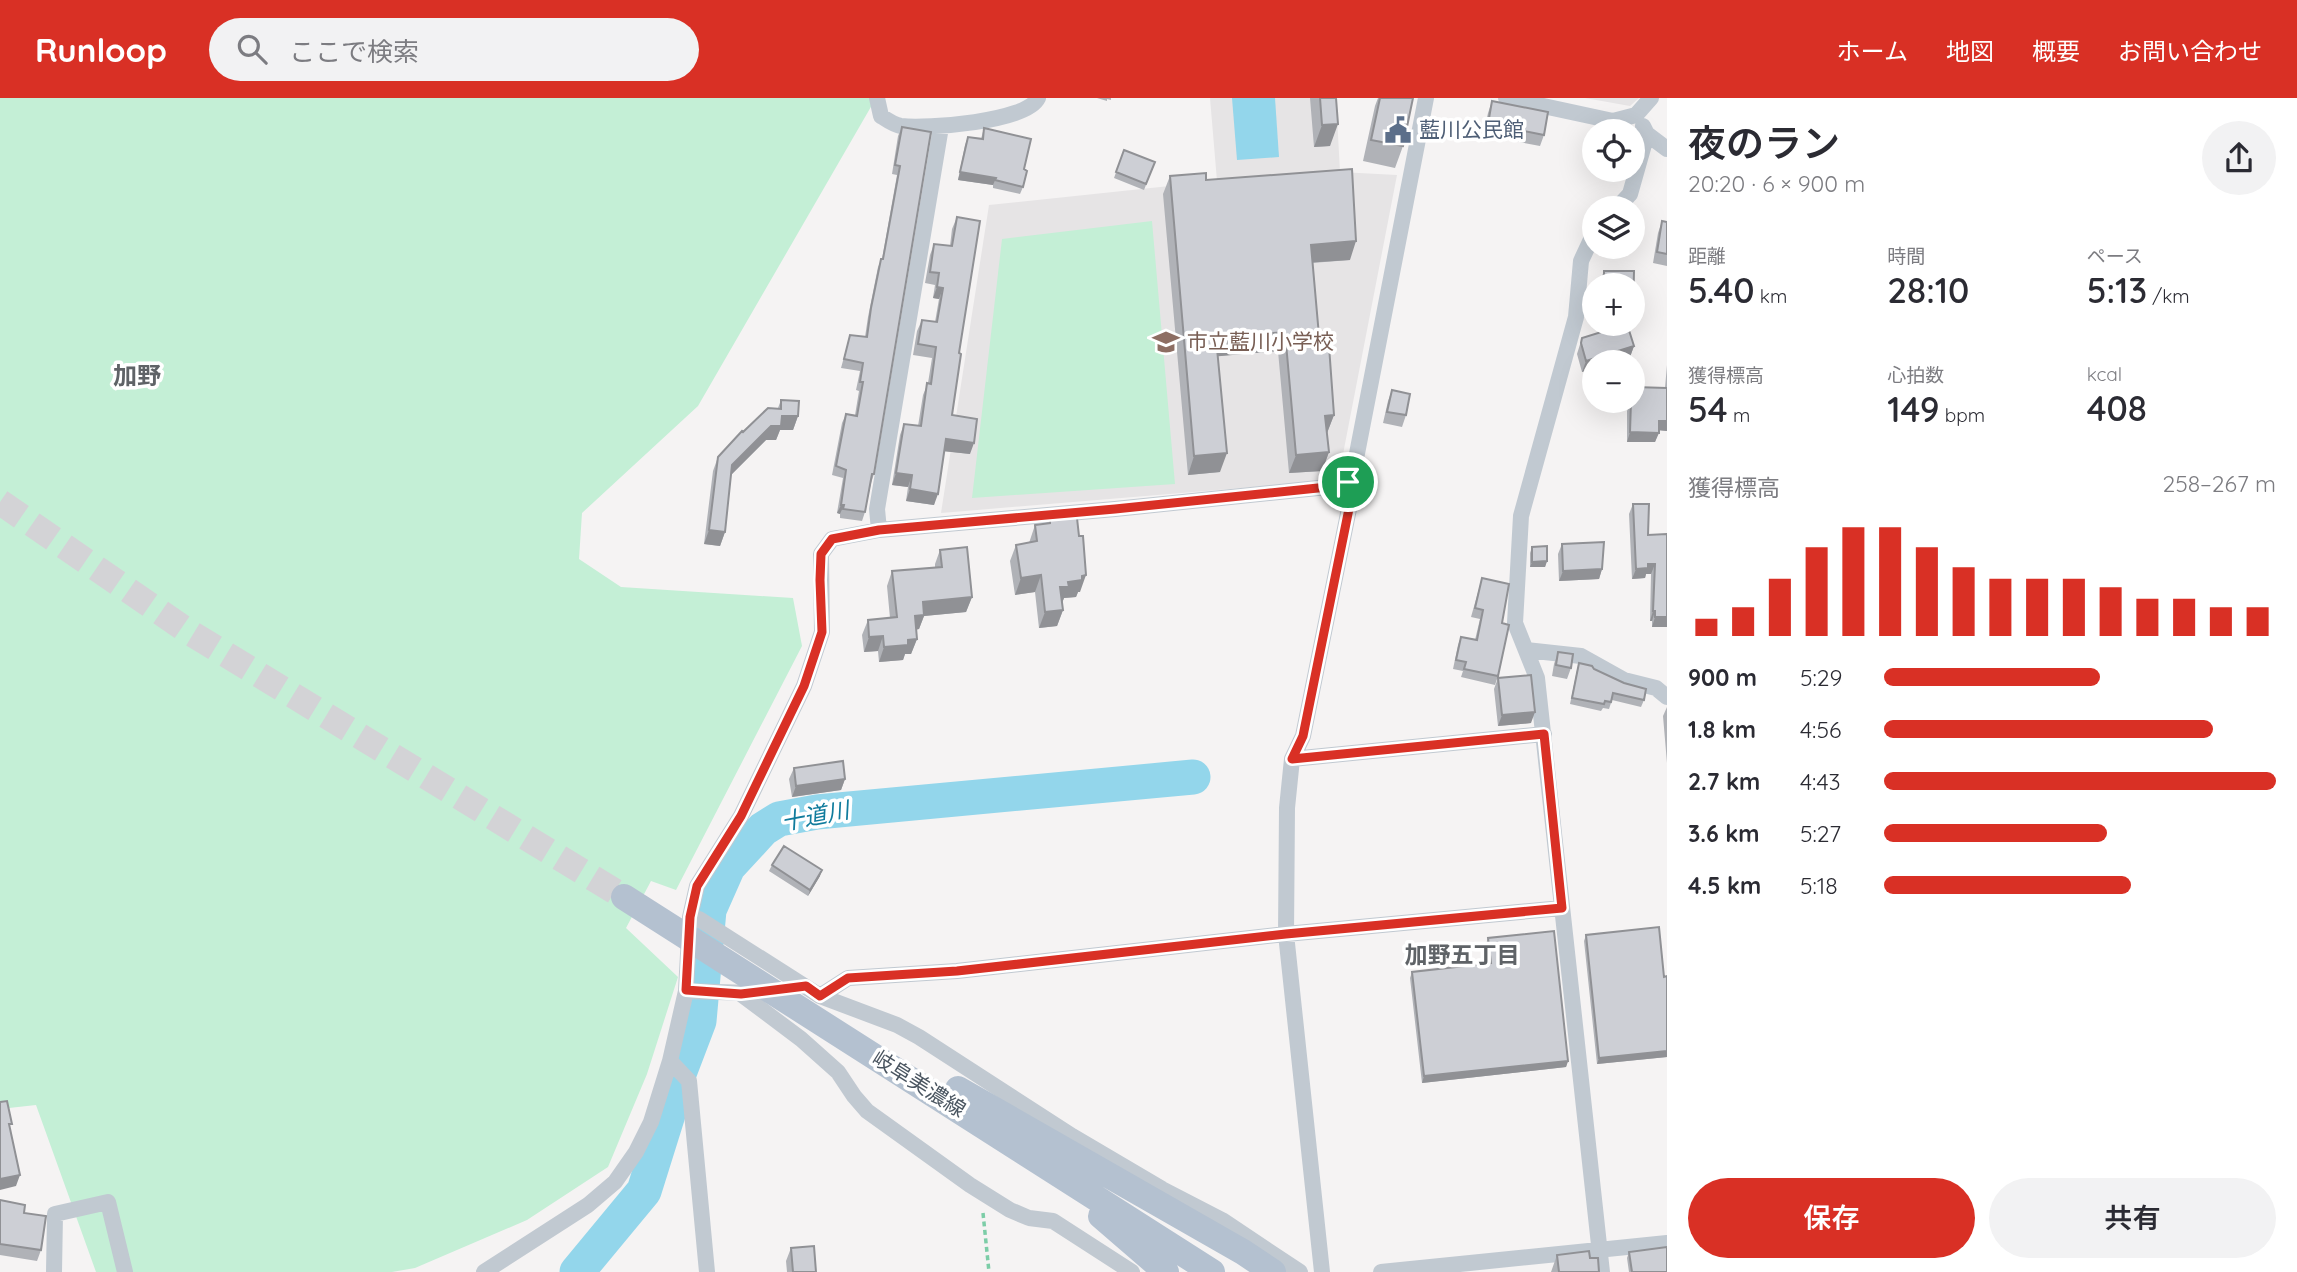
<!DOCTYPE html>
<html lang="ja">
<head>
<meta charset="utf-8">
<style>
	:root { --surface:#fff; --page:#f2f2f3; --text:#2b2b33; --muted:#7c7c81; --accent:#d93025 }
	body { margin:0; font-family:Quicksand,"Noto Sans JP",sans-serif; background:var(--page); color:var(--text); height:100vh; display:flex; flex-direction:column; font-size:26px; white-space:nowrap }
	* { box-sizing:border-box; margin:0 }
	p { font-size:23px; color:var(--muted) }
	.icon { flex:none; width:38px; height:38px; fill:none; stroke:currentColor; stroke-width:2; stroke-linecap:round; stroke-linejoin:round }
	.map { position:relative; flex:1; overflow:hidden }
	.drawer { display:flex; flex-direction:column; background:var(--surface); width:630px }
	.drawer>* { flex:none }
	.buttons { position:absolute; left:1582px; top:21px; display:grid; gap:14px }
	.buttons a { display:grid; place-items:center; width:63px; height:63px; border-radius:50%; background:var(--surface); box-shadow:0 7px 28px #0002; font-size:35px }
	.pin { position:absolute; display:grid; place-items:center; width:60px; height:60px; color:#fff; margin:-30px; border:4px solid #fff; border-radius:50%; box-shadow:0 2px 7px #0007 }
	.round { display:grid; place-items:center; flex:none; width:74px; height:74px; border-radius:37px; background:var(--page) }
	.summary { display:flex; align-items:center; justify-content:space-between; height:119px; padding:0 21px }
	h1 { font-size:38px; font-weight:600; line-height:52px }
	.stats { display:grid; grid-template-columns:repeat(3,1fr); gap:10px; height:119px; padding:7px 21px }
	.stats div { display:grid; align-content:center }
	.stats b { font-size:35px; font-weight:600 }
	.stats small { font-size:19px; font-weight:400 }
	.stats p { font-size:19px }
	.chart { height:196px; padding:14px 21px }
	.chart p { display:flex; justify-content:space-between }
	.chart svg { width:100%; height:126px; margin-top:7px; stroke:var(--accent); stroke-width:6 }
	.primary-button { display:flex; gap:14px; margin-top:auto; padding:14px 21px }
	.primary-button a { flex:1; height:80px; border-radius:42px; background:var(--accent); color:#fff; font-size:28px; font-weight:600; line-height:80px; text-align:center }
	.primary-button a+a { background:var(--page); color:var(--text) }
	ul { padding:0 21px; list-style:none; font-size:23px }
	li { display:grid; grid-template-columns:112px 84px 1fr; align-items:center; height:52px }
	li i { height:18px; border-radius:9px; background:var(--accent) }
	header { display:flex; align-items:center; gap:42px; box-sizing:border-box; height:98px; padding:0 35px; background:var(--accent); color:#fff }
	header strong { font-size:33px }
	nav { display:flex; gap:38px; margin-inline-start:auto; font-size:24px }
	.search { width:490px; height:63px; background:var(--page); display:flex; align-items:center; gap:18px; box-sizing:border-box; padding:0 24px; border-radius:38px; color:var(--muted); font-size:26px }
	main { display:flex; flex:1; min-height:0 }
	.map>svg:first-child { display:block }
	.education { fill:#e6e4e5 }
	.green { fill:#c4efd6 }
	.water { fill:#93d6eb }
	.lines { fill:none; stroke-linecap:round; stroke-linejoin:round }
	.river { stroke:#93d6eb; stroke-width:35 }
	.primary-tunnel { stroke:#d3d3d6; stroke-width:26; stroke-dasharray:26 13; stroke-linecap:butt }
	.path { stroke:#7ccda7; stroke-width:3.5; stroke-dasharray:5 3.5; stroke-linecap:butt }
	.street { stroke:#c1c9d1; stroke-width:16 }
	.primary { stroke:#b4c1d0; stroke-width:26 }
	.wall { fill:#b0b2b7 }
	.shaded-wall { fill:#909195 }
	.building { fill:#cdcfd5; stroke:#909195; stroke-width:2 }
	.route-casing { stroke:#fff; stroke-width:14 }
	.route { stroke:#d93025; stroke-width:9 }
	.labels { text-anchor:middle; stroke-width:7; stroke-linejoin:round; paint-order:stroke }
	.service-label { font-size:21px; fill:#4e5e75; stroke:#fff; text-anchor:start }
	.education-label { font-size:21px; fill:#785e54; stroke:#fff; text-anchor:start }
	.street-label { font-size:21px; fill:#4a5560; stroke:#fff }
	.water-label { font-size:23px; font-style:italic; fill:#117c9d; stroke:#fff }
	.neighbourhood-label { font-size:23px; font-weight:bold; fill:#5f6367; stroke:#fff }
	.quarter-label { font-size:24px; font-weight:bold; fill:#5f6367; stroke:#fff }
</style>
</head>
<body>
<header>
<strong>Runloop</strong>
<div class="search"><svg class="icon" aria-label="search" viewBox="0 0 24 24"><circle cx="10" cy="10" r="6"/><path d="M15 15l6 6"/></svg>ここで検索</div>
<nav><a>ホーム</a><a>地図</a><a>概要</a><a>お問い合わせ</a></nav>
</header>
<main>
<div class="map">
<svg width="1667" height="1174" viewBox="0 0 1667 1174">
	<rect width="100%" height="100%" fill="#f5f3f3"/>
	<path class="education" d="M1210 0H1336L1340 74 1397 77 1338 382 941 415 989 107 1217 83Z
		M1585 0H1639L1630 8Z"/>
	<path class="green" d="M0 0H870L872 7 698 308 582 415 579 461 621 489 793 500 802 548 676 792 651 783 626 830 678 879 647 976 608 1069 527 1122 415 1170 392 1174H96L36 1007 0 1011Z
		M1152 123 1175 386 972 400 1002 141Z"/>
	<path class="water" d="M1232 0H1275L1279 59 1237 62Z"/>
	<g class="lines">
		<path class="river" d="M577 1174 644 1093 675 994V986L699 923 709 812 728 769 763 731 779 721 817 714 1193 679"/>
		<path class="primary-tunnel" d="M0 404 189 534 624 799"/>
		<path class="path" d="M983 1115 989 1174"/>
		<path class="street" d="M877 0 881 18C887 22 894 27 901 28 926 31 1027 24 1038 0
			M1506 0 1613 23 1636 17 1651 0
			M1643 28 1647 36 1667 51
			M1617 110 1630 96 1647 36
			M1594 135 1581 163 1576 219 1521 418 1515 525 1537 580 1602 1174
			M879 432 877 411 941 29
			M1526 552 1581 558 1624 582 1656 590 1667 599
			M1292 661 1544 636
			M690 819 699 821 820 898 897 927 919 939 1072 1038 1162 1091 1222 1122 1300 1174
			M686 893 750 895
			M741 896 801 941 838 974 854 998 867 1013 970 1087 1010 1112 1029 1120 1053 1123 1132 1174
			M820 898 848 880 957 873 1286 836 1562 810
			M670 963 689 983 707 1174
			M54 1174 55 1116 108 1104 125 1174
			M484 1174 588 1107 615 1084 636 1054 651 1024 670 963 686 893 690 819 697 788 741 718 804 588 822 534 821 456 832 441 879 432 1115 411 1337 388 1348 384 1354 371 1426 0
			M1322 1174 1286 836 1287 710 1292 661 1303 638 1353 391 1348 384
			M1381 1174 1667 1145"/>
		<path class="primary" d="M624 799 1212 1174
			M958 991 1243 1154 1273 1174
			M1101 1118 1166 1174"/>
	</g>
	<path class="wall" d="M1097 0H1111V2L1107 1V3Z
		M1310 0H1336L1330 48 1314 49Z
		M1378 0H1413L1403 48 1395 70 1363 63 1375 8Z
		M1492 3 1544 37 1540 48 1483 37 1488 15Z
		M902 29 931 34 874 376 871 385 865 414 862 423 840 420V416L837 415 843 380 832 377 842 325 846 316 855 317 859 293 856 292 860 273 841 270 850 237 865 239 868 219 878 169 882 161 897 77 892 76 898 38Z
		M984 30 1024 71 1023 89 1020 96 993 90V87L958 82 965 47 968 39 981 41Z
		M1124 52 1155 64 1144 92 1114 80Z
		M1170 78 1206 82 1350 162 1312 165 1320 249 1334 317 1327 335 1329 354 1322 373 1289 375 1278 253 1218 258 1220 374 1188 377 1163 96Z
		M957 119 959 255 952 317 970 356 944 353 934 407 906 403 908 389 892 387 900 337 904 326 918 328 923 297 928 285 932 260 913 257 917 233 922 222 935 224 939 201 933 200 935 187 925 185 930 157 934 146 950 148 952 131Z
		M1662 123 1667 124V168L1653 165 1658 135Z
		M1604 173 1633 187H1602V178Z
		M1582 240 1634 248 1630 259 1582 274 1577 256Z
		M1667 267V333L1659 332 1655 344H1627V313L1631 303H1633V294L1634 289 1665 290Z
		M1392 292 1406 317 1402 329 1383 325 1388 303Z
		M781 302 798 318 793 332H780L776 342H766L731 377 725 434 720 448 704 446 713 373 718 359 743 334 778 310Z
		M1633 406 1648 437 1667 436V529H1652V523H1650L1651 476H1646L1645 480 1632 481 1629 416Z
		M1059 413 1080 494H1078L1076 499 1064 500 1062 505 1063 512 1057 528 1039 530 1035 494 1015 497 1010 463 1016 447 1029 445 1035 427 1048 426 1050 421 1056 420Z
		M1562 446 1602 471 1599 481 1559 483 1558 456Z
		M1532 449 1547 463 1545 469H1530V455Z
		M940 452 972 499 966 514 924 518 919 531 916 532 917 541 911 556H905L903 562 879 564 878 553 864 554 862 537 868 522 890 520 887 488 892 473 935 470V466Z
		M1482 480 1502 525 1498 578 1495 587 1461 579 1463 573 1453 571 1458 547 1461 539 1475 542 1480 521 1471 519Z
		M1558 554 1571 570 1567 581 1552 578 1554 566Z
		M1579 565 1594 571 1644 602 1641 609 1612 602 1609 611 1603 610 1601 613 1570 606 1577 572Z
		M1498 580 1531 625 1498 628 1494 591Z
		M1667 609V665L1663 618Z
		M794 670 845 681 841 692 792 699 789 681Z
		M772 767 820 778 808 798 769 773Z
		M1586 837 1664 879 1667 878V959L1597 966 1584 843Z
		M1488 840 1568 963 1566 969 1422 985 1410 880 1412 874 1488 866 1486 846Z
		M0 1102 24 1115 41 1152 37 1163 0 1157Z
		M791 1150 816 1174H787L786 1163Z
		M1629 1154 1667 1174H1629L1627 1160Z
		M1557 1157 1590 1160 1599 1174H1551Z"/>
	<path class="shaded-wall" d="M1338 26 1330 48 1314 49 1322 27Z
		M960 74 996 80 993 87 958 82Z
		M1356 143 1350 162 1304 165 1311 147Z
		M937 189 943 190 939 201 933 200Z
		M1285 234 1278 253 1210 259 1216 240Z
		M1634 248 1630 259 1614 264H1594V270L1582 274 1586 263Z
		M1334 317 1327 335 1325 318Z
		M782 318H798L793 332H780L776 342H766L727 381 732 367Z
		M1659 323H1667V333L1656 332Z
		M1630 334 1659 335 1655 344H1627Z
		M946 341 974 345 970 356 942 353Z
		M1329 354 1322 373 1289 375 1296 357Z
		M1227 355 1220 374 1188 377 1194 358Z
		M896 375 912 377 908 389 892 387Z
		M910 391 938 396 934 407 906 403Z
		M841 407H844L840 416 837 415Z
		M709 432 725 434 720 448 704 446Z
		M1547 463 1545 469H1530L1532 464Z
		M1648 466H1655L1651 476H1646L1645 480 1632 481 1636 471Z
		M1602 471 1599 481 1559 483 1563 473Z
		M1041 477 1035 494 1015 497 1021 480Z
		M1086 477 1080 494H1078L1076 499 1064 500 1062 505 1060 489 1068 484Z
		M972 499 966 514 924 518 919 531 909 532 915 518 923 504Z
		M1063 512 1057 528 1039 530 1045 514Z
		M1653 513H1655L1652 523H1650Z
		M1655 519H1667V529H1652Z
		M883 538 878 553 864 554 869 539Z
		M917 541 911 556H905L903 562 879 564 884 549 908 542Z
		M1535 614 1531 625 1498 628 1502 617Z
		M845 681 841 692 792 699 796 688Z
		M822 772 820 778 808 798 810 792Z
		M1667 953V959L1597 966 1599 960Z
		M1568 963 1566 969 1422 985 1424 978Z
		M20 1077 16 1088 0 1092V1081Z"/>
	<path class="building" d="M1320 0H1336L1338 26 1322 27Z
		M1380 0H1413L1403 48 1371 42Z
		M1492 3 1548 14 1544 37 1488 26Z
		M902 29 931 34 874 376H872L865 414 843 411 844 407H841L846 372 836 368 846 316 857 318 863 284H860L863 265 844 261 850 237 867 239 871 210 881 161H883L900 68 895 67Z
		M984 30 1031 41 1024 71 1027 73 1023 89 995 82 996 80 960 74 968 39 983 41Z
		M1124 52 1155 64 1146 86 1116 74Z
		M1352 71 1356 143 1311 147 1320 249 1329 248 1334 317 1325 318 1329 354 1296 357 1285 234 1216 240 1227 355 1194 358 1170 78 1206 75V82Z
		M957 119 980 123 959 255 961 256 952 317 977 321 974 345 946 341 938 396 910 391 912 377 896 375 904 326 921 328 927 285 931 286 936 249 918 246 922 222 937 224 943 190 937 189 939 175 930 174 934 146 952 148Z
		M1662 123 1667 124V156L1657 154Z
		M1604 173H1634L1633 215V187H1604Z
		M1627 226 1634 248 1586 263 1581 245 1582 240Z
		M1634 289 1667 290V323H1659V335L1630 334 1631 303H1634Z
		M1392 292 1410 296 1406 317 1387 314Z
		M781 302 799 303 798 318H782L781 328H771L732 367 725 434 709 432 718 359 742 333 743 334 768 310 781 311Z
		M1633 406H1649L1648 437 1667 436V519H1655V513H1653L1655 466H1648V470L1636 471Z
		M1076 411 1079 438H1083L1086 477 1082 478V482L1068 484 1069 489H1060L1063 512 1045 514 1041 477 1021 480 1016 447 1037 443 1035 427 1050 425V421L1059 420V413Z
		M1604 444 1602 471 1563 473 1562 446Z
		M1547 448V463L1532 464V449Z
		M967 449 972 499 923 504 924 517 915 518 917 541 908 542V547L884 549 883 538 869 539 868 522 897 519 892 473 942 469 940 452Z
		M1482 480 1509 486 1502 525 1509 527 1498 578 1464 571 1466 564 1456 562 1461 539 1477 542 1483 512 1475 510Z
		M1558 554 1573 556 1571 570 1556 567Z
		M1579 565 1592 568 1594 571 1624 585 1646 591 1644 602 1613 595 1611 604 1605 603 1604 606 1572 600Z
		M1531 577 1535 614 1502 617 1498 580Z
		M843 663 845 681 796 688 794 670Z
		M784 748 822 772 810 792 772 767Z
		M1659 829 1664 879 1667 878V953L1599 960 1586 837Z
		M1554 833 1568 963 1424 978 1412 874 1491 865 1488 840Z
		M7 1003 12 1026H9L20 1077 0 1081V1004Z
		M0 1102 25 1107 24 1115 46 1118 41 1152 0 1146Z
		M814 1148 816 1174H793L791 1150Z
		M1667 1149V1174H1632L1629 1154Z
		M1589 1153 1590 1160H1598L1599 1174H1559L1557 1157Z"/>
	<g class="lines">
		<defs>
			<path id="route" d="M1348 384 1353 391 1303 638 1292 661 1544 636 1562 810 1286 836 957 873 848 880 820 898 806 888 741 896 686 892 690 819 697 788 741 718 804 588 822 534 820 482 821 456 832 441 879 432 1115 411 1337 388Z"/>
		</defs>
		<use href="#route" class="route-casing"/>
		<use href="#route" class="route"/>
	</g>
	<defs>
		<symbol id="civic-bare" viewBox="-9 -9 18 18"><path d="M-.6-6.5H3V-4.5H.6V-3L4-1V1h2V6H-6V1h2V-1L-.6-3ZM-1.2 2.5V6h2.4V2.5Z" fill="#5c6f8a" stroke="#fff" stroke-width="2.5" paint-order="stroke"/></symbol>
		<symbol id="school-bare" viewBox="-9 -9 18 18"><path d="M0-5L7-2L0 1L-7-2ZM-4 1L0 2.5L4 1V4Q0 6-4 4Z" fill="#8d6e63" stroke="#fff" stroke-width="2.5" paint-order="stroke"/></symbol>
	</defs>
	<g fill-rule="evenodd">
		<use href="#civic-bare" x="1379" y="13" width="38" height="38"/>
		<use href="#school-bare" x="1147" y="225" width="38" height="38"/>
	</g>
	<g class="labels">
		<g class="service-label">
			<text x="1419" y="39">藍川公民館</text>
		</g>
		<g class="education-label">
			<text x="1187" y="251">市立藍川小学校</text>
		</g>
		<g class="street-label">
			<text transform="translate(919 986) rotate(32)" y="7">岐阜美濃線</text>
		</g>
		<g class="water-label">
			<text transform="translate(815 718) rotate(-11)" y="8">十道川</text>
		</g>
		<g class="neighbourhood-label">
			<text x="1462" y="865">加野五丁目</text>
		</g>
		<g class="quarter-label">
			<text x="137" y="286">加野</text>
		</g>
	</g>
</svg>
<div class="buttons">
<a><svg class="icon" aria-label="locate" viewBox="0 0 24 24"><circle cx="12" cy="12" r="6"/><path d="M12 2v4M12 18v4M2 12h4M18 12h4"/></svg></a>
<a><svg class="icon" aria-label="layers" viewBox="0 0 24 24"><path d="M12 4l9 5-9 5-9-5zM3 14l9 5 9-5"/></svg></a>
<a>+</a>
<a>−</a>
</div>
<div class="pin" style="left:1348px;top:384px;background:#1e9e55"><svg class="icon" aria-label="arrive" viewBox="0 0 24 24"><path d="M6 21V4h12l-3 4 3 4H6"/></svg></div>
</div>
<section class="drawer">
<div class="summary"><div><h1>夜のラン</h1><p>20:20 · 6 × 900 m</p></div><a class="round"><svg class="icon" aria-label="share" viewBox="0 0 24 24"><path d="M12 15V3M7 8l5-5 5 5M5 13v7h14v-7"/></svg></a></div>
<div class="stats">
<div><p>距離</p><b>5.40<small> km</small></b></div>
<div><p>時間</p><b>28:10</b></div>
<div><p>ペース</p><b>5:13<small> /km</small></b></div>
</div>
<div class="stats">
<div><p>獲得標高</p><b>54<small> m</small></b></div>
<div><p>心拍数</p><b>149<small> bpm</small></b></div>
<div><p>kcal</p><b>408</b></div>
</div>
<div class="chart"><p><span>獲得標高</span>258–267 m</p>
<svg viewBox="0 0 160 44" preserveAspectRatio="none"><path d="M5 44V38M15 44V34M25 44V24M35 44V13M45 44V6M55 44V6M65 44V13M75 44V20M85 44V24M95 44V24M105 44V24M115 44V27M125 44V31M135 44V31M145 44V34M155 44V34"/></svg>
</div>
<ul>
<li><b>900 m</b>5:29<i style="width:55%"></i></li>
<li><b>1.8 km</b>4:56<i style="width:84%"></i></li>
<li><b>2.7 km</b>4:43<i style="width:100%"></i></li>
<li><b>3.6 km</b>5:27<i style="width:57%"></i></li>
<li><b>4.5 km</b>5:18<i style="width:63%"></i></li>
</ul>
<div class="primary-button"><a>保存</a><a>共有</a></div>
</section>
</main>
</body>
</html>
